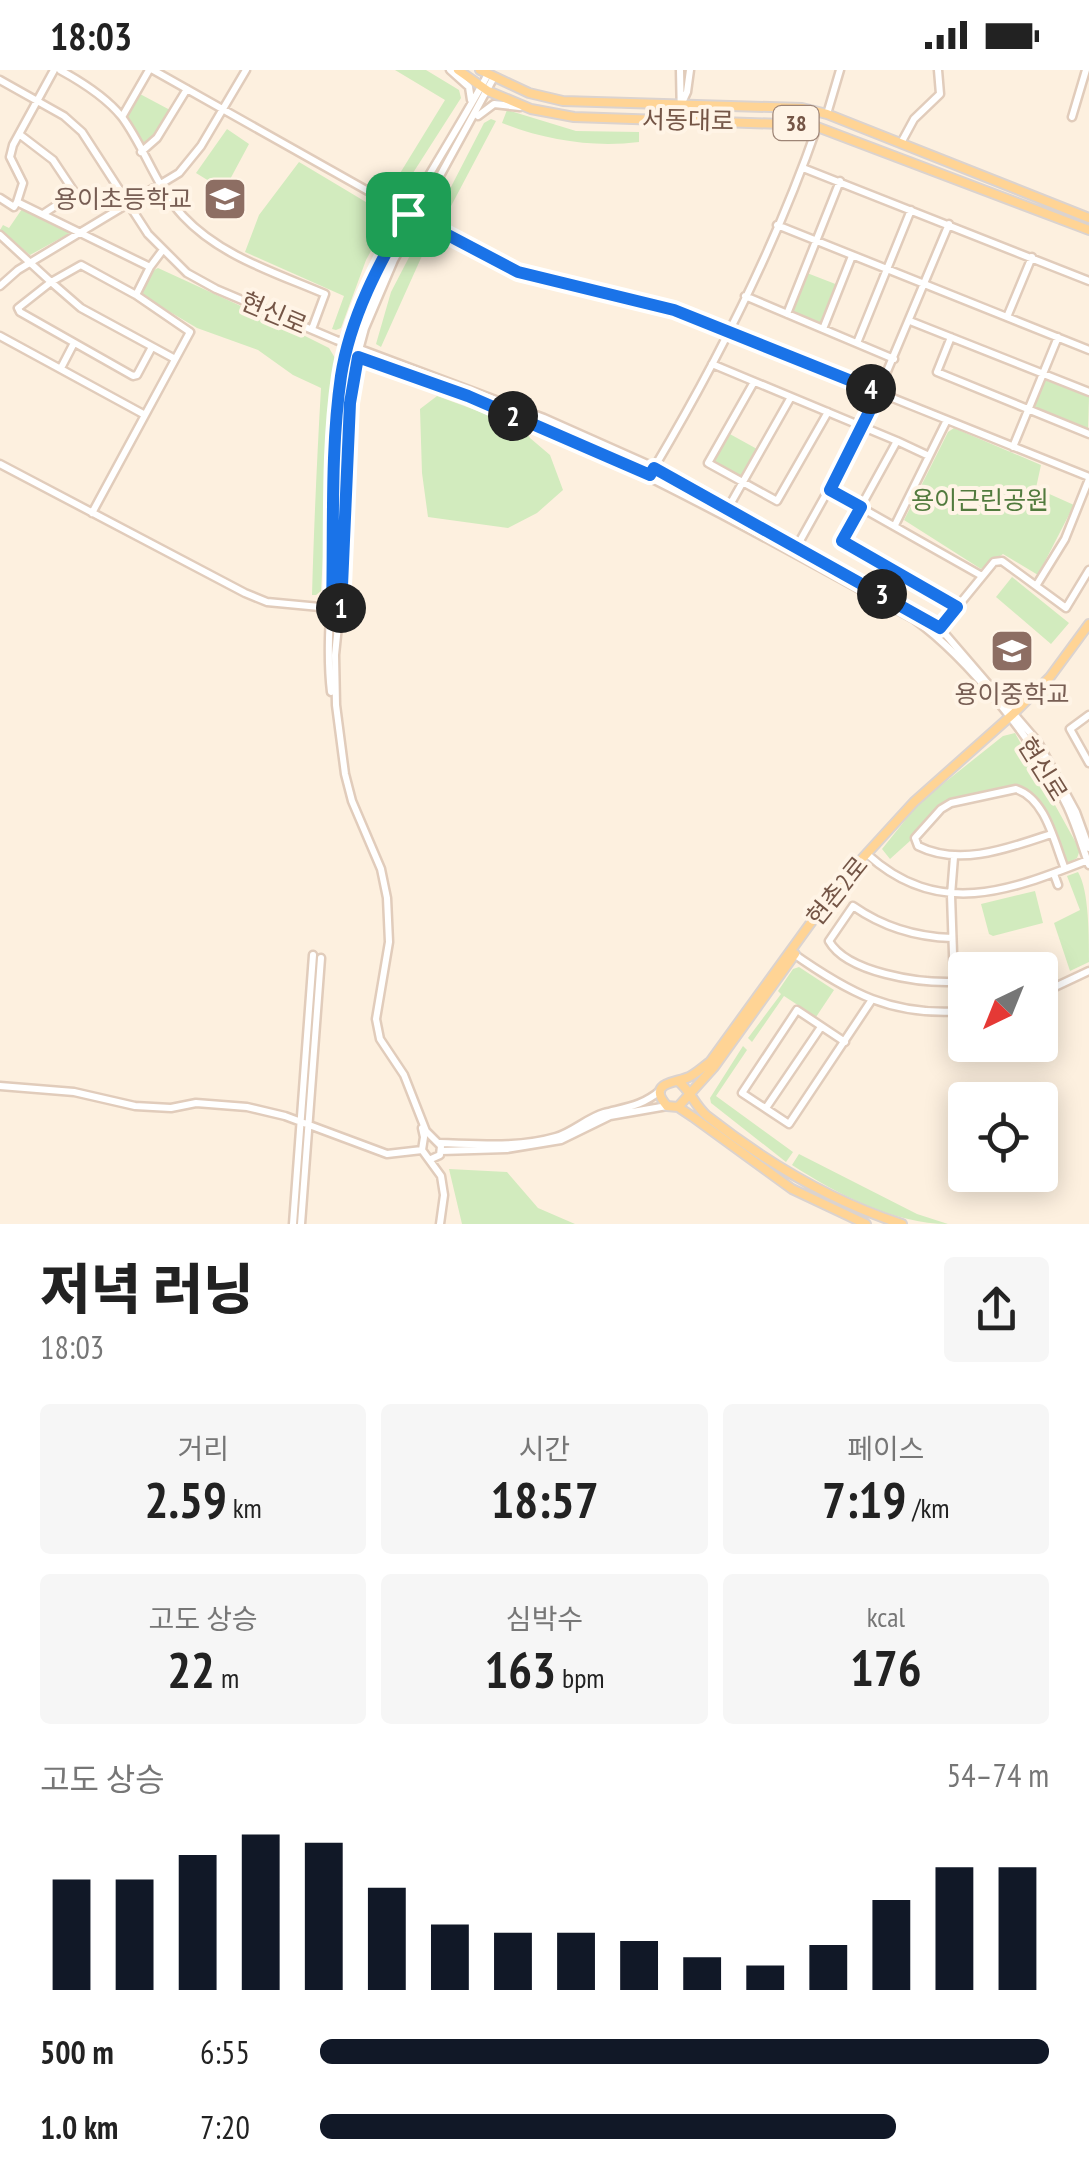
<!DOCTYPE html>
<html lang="ko">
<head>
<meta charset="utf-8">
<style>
	:root { --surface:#fff; --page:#f6f6f6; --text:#222; --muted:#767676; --accent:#111827 }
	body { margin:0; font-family:"PT Sans Narrow","Noto Sans KR",sans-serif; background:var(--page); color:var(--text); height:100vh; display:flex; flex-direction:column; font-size:38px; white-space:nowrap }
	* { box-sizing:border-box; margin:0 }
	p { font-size:32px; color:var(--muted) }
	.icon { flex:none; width:55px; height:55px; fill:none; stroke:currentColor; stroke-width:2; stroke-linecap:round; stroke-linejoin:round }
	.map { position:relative; height:1154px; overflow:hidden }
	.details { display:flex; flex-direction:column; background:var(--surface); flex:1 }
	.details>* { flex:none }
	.needle { width:65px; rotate:223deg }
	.fabs { position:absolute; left:948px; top:882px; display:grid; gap:20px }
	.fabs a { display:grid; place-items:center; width:110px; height:110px; border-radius:10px; background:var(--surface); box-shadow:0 5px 25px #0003; font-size:50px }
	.pin { position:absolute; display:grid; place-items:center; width:85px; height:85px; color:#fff; margin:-42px; border-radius:20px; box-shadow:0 5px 15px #0006 }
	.km { position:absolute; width:50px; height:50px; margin:-25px; border-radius:50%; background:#222; color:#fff; font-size:28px; line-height:50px; text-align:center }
	.round { display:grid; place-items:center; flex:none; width:105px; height:105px; border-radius:10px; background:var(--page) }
	.summary { display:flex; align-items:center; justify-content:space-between; height:170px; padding:0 40px }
	h1 { font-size:55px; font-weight:800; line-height:75px }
	.metrics { display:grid; grid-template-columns:repeat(3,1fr); gap:15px; height:170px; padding:10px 40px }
	.metrics div { display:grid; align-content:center; border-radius:10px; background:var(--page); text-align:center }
	.metrics b { font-size:50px; font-weight:800 }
	.metrics small { font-size:28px; font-weight:400 }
	.metrics p { font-size:28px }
	.chart { height:280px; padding:20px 40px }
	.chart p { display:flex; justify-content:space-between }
	.chart svg { width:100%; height:180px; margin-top:10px; stroke:var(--accent); stroke-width:6 }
	ul { padding:0 40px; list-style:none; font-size:32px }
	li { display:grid; grid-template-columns:160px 120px 1fr; align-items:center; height:75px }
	li i { height:25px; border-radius:12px; background:var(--accent) }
	.status { display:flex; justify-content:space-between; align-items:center; height:70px; padding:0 50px; background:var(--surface); direction:ltr }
	.status svg { height:28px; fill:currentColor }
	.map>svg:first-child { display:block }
	.green { fill:#d2ebbe }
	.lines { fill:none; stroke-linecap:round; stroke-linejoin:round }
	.minor-casing { stroke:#e1ccbb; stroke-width:11 }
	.major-casing { stroke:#dbd3cf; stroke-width:12 }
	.minor { stroke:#fff; stroke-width:6 }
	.major { stroke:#ffd495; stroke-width:8 }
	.route-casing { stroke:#fff; stroke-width:20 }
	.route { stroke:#1a73e8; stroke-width:12 }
	.labels { text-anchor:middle; stroke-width:8; stroke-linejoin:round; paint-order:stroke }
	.shield { fill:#fff4e6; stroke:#9e8576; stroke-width:2.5 }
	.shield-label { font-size:22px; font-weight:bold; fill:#745546 }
	.street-label { font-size:25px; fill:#745546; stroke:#fff4e6 }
	.education-label { font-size:25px; fill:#785e54; stroke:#fff4e6; text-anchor:end }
	.park-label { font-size:25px; fill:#527b3e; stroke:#fff4e6 }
</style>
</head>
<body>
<div class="status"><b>18:03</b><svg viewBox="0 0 49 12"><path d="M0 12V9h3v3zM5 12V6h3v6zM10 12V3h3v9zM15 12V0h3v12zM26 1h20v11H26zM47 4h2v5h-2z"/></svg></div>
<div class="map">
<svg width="1089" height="1154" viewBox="0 0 1089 1154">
	<rect width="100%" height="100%" fill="#fdf0df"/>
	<path class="green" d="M395 0H426L459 20 461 28 395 131 386 126 445 30Z
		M140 24 170 40 163 54 144 75H141L126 48Z
		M507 40 576 61 639 62V72C594 78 544 70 502 53Z
		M491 49 496 51 441 155 436 146 484 53Z
		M227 59 249 74 227 115 222 119 196 103Z
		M299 92 386 144 388 150 366 190 341 258 336 260 332 259 344 226 245 182 259 145Z
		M22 139 69 161 70 163 30 185 0 160 3 155 9 158Z
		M425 166 430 168 381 277 376 274 391 222 419 168Z
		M158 198 295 261 329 278 335 288 324 392 328 401 321 521 316 525H312C314 455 317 388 321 318L293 305 258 280 197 258 143 226 142 221 152 201Z
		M807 203 838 215 822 253 791 241Z
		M1045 310 1089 327 1088 361 1033 340Z
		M437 326 524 358 530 368 550 385 563 420 537 443 508 458 428 447 422 403 420 339Z
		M954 358 1041 395 1036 418 1074 435 1038 505 1003 484 981 499 904 450 948 362Z
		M728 363 757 379 740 408 712 391Z
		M1012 507 1069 553 1051 574 996 527Z
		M1015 663 1080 780 1077 788 1063 796 1038 733 1017 720 951 734 890 789 882 779 919 733 1003 666Z
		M1078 802C1089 820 1089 866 1089 892L1070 901 1054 853 1080 840 1067 806Z
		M1035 821 1043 853 993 866 989 864 981 834Z
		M799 897 834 920 816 947 784 926 752 972 748 968 781 924 778 921 793 899Z
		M743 976 747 980 716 1026 793 1082 786 1092 711 1033 710 1028Z
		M799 1084 917 1144 948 1154C894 1154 837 1124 792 1095Z
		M449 1099 507 1102 538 1138 575 1154H462Z"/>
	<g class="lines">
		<defs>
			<path id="minor" d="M60 0C82 12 106 27 122 47 145 78 156 117 183 146 220 186 276 203 325 224L312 259
				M153 0 487 188 518 202 674 240 1089 407
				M450 0 469 17 471 30
				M680 0 681 49
				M0 10 64 46 82 62 148 164 187 203 216 219 336 270 544 348 654 397 940 558 1038 672 1076 742 1089 778
				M681 35 687 22 690 0
				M827 44 840 0
				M478 46 494 34 520 37
				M122 47 149 0
				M1072 47 1086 0
				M19 64 53 90 75 123 43 144
				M901 73 914 49 940 24 938 0
				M141 82 157 68 187 19
				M803 98 1089 211
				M0 128 14 137 17 132 150 197 162 181
				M17 132 23 113 10 87 13 75 54 0
				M777 155 1089 280
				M0 165 51 212 81 195 136 225 190 262 92 443
				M0 216 18 200 179 103 201 76 246 0
				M136 225 150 197
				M745 226 894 289
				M787 244 840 111
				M1007 247 1032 187
				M910 251 1089 322
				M823 259 852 186
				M0 266 145 345
				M951 267 937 302 1089 364
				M857 273 911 140
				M152 277 137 305 133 306 20 242 18 238 51 212 81 238 175 289
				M347 284C548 344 731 449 914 549 969 589 1038 675 1067 736 1076 755 1082 776 1089 795
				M712 294 897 371 842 471 957 537
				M61 298 74 273
				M754 312 708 393 777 431 828 342
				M897 371 929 386
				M1013 377 1058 267
				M0 394 245 523 267 532 341 539
				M654 398C718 290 776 175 817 57
				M830 420 982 506
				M727 440 791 327
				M895 455 947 350
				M796 478 864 356 949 154
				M1036 516 1065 469 1089 409
				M940 558 994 492 1002 491 1066 538 1089 500
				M331 622C326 579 331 536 333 493 335 408 330 318 361 238 393 155 446 82 488 4
				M1089 645 1070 659 1089 693
				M1051 764C1009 778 960 797 918 776L915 768 941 739 951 733 1016 719C1046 729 1054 772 1065 799
				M867 784C938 849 1009 821 1088 790
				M954 787 951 825 955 942
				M1054 804 1058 815
				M952 868C915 867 883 857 853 836L829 871C847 903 920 913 953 912
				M791 882C849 923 892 947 965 941
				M1040 924 1089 901
				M845 972 797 940 742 1023 789 1054 871 931
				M0 1016 74 1022 135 1036 171 1038 196 1033 247 1037 285 1046 387 1084 422 1080 441 1106 444 1125 440 1154
				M766 1038 821 957
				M422 1058 424 1067 422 1080
				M440 1073C478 1074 519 1078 556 1067 573 1062 587 1048 604 1043 627 1037 642 1036 661 1020
				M441 1081 507 1079 561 1070 610 1046 667 1036
				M431 1089 440 1085 441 1076 426 1061 404 1005 380 969 376 949 389 872 387 828 381 799 352 731 345 704 336 635 335 585 345 488 350 333 353 302 365 258 394 190 494 7
				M293 1154 313 885
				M301 1154 321 888"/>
			<path id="major" d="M458 0 488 21 531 39 574 47 812 55 1089 160
				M480 0 529 23 563 31 802 38 827 44 1089 148
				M678 1011C690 1020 695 1036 707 1046 767 1093 830 1131 902 1154
				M678 1037 714 997 795 884
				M866 1154 792 1119 693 1047 678 1037 667 1036C646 1012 676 1013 689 1007 697 1003 703 997 710 992L839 814 914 732 1013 644 1050 607 1089 554"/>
		</defs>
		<use href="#minor" class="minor-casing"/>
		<use href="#major" class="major-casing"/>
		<use href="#minor" class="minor"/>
		<use href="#major" class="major"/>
	</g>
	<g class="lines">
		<defs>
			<path id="route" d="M408 144 518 202 674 240 879 322 830 420 861 437 842 471 957 537 940 558 654 398 650 405 468 326 358 287 350 333 341 539 332 537C334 461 330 382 341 306 350 248 379 193 408 144Z"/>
		</defs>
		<use href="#route" class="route-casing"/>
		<use href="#route" class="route"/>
	</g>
	<defs>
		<symbol id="school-square" viewBox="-11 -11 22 22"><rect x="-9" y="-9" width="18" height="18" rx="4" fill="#8d6e63" stroke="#fff4e6"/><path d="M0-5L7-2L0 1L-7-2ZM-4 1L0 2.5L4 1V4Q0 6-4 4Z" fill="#fff"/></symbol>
	</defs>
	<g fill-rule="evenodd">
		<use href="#school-square" x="200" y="104" width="50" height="50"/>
		<use href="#school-square" x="987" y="556" width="50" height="50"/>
	</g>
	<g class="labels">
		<rect class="shield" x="773.5" y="36" width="45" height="34" rx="8"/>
		<g class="shield-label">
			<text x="796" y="61">38</text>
		</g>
		<g class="street-label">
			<text transform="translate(688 50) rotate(1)" y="9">서동대로</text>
			<text transform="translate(274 243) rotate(23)" y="9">현신로</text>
			<text transform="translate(1043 699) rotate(58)" y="9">현신로</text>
			<text transform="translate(837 821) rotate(-51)" y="9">현촌2로</text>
		</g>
		<g class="education-label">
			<text x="192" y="138">용이초등학교</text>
			<text x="1012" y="633" text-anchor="middle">용이중학교</text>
		</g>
		<g class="park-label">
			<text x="980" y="439">용이근린공원</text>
		</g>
	</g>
</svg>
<div class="fabs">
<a><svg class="needle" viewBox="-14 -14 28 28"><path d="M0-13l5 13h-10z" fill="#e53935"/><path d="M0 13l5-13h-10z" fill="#767676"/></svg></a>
<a><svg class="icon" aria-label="locate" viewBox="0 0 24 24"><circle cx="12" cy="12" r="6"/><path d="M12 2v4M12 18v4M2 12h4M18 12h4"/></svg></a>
</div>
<div class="pin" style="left:408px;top:144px;background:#1e9e55"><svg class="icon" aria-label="arrive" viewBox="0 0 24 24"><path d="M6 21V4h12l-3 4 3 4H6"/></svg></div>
<b class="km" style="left:341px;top:538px">1</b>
<b class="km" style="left:513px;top:346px">2</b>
<b class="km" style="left:882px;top:524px">3</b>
<b class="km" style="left:871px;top:319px">4</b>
</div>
<section class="details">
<div class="summary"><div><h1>저녁 러닝</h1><p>18:03</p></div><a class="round"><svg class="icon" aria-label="share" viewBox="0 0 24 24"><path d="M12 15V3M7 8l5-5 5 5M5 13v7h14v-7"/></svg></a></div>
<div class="metrics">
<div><p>거리</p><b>2.59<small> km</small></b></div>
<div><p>시간</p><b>18:57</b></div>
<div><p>페이스</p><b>7:19<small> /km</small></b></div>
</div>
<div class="metrics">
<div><p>고도 상승</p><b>22<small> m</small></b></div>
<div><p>심박수</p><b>163<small> bpm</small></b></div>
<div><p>kcal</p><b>176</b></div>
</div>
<div class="chart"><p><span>고도 상승</span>54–74 m</p>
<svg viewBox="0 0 160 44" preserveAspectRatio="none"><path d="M5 44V17M15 44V17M25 44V11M35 44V6M45 44V8M55 44V19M65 44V28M75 44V30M85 44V30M95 44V32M105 44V36M115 44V38M125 44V33M135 44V22M145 44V14M155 44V14"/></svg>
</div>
<ul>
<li><b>500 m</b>6:55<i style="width:100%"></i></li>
<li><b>1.0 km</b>7:20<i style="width:79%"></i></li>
</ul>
</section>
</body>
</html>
